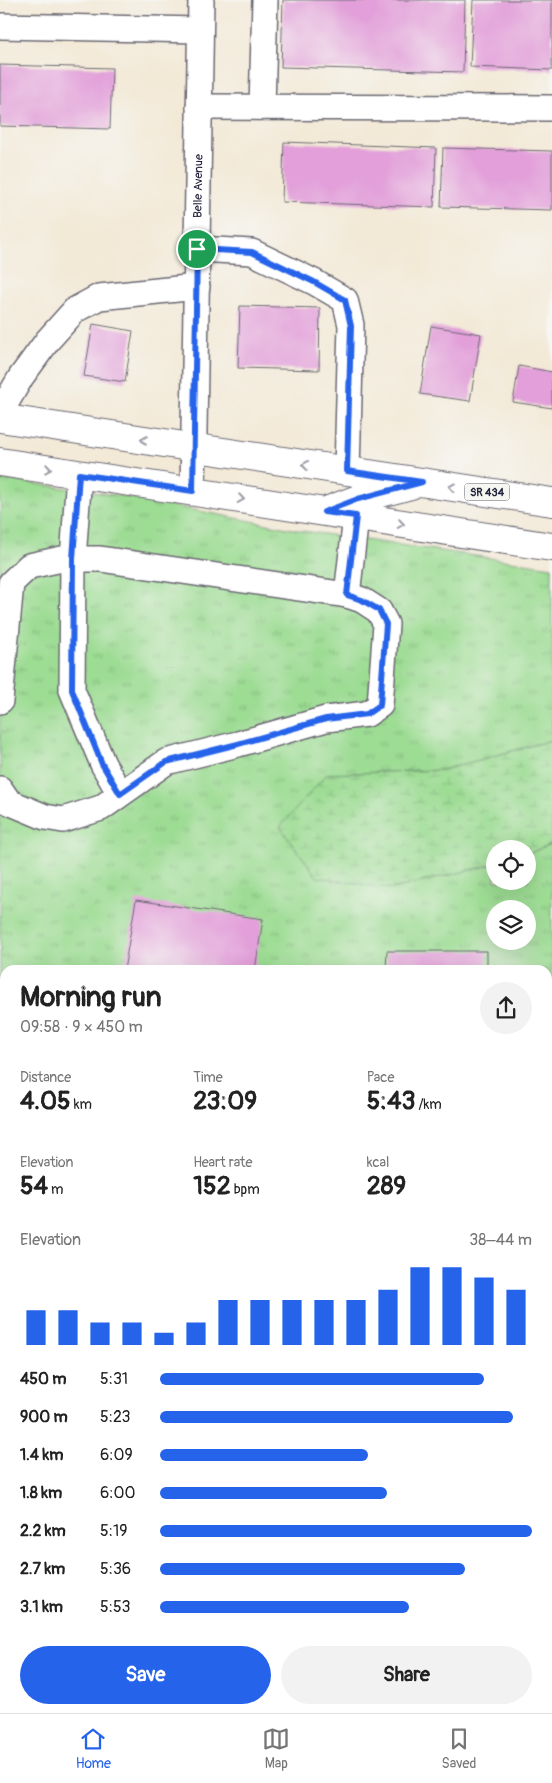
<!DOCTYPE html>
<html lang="en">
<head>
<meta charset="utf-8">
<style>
	:root { --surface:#fff; --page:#f2f2f2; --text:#222; --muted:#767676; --line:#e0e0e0; --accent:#2563eb }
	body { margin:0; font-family:Pangolin,sans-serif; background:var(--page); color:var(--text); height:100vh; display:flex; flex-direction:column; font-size:19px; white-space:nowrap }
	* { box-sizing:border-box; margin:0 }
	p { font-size:16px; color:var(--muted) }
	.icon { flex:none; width:28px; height:28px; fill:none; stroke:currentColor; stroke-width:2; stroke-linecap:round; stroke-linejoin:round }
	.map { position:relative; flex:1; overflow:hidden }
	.sheet { position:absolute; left:0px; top:965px; width:552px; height:749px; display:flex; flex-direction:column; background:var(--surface); border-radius:15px 15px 0 0; box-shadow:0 5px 20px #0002 }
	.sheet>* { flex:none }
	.fabs { position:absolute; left:486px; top:840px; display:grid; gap:10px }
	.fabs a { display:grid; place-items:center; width:50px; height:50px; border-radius:50%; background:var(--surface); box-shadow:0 5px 20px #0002; font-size:25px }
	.pin { position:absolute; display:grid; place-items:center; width:42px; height:42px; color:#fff; margin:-21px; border:2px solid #fff; border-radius:50%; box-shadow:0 1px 5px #0007 }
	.round { display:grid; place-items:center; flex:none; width:52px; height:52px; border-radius:26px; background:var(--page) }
	.head { display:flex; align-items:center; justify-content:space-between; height:85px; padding:0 20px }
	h1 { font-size:28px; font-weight:700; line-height:38px }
	.metrics { display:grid; grid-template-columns:repeat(3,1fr); gap:8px; height:85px; padding:5px 20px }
	.metrics div { display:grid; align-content:center }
	.metrics b { font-size:25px; font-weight:700 }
	.metrics small { font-size:14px; font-weight:400 }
	.metrics p { font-size:14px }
	.chart { height:140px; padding:10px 20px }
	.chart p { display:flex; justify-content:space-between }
	.chart svg { width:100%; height:90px; margin-top:5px; stroke:var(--accent); stroke-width:6 }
	.button { display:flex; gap:10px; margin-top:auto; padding:10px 20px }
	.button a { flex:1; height:58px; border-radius:30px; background:var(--accent); color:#fff; font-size:20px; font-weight:700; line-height:58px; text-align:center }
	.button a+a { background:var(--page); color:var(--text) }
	ul { padding:0 20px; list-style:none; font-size:16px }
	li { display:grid; grid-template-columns:80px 60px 1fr; align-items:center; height:38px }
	li i { height:12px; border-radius:6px; background:var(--accent) }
	.tab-bar { display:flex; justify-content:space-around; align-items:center; height:70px; border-top:1px solid var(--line); background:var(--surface); font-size:14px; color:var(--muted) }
	.tab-bar a { display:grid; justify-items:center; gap:2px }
	.tab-bar .active { color:var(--accent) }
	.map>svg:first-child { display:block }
	.grass { fill:url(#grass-tufts); stroke:#5f7f67; fill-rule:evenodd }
	.wetland { fill:url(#wetland-marsh); stroke:#5f7f67 }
	.building { fill:#e29fd9 }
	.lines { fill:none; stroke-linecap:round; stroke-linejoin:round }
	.minor-casing { stroke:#6b6872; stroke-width:28 }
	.major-casing { stroke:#6b6872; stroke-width:30 }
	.minor { stroke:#fff; stroke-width:25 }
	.major { stroke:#fff; stroke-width:28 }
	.oneway { stroke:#9c9ca7 }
	.route-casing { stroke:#fff; stroke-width:10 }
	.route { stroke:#2563eb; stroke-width:6 }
	.labels { text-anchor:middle; stroke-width:4; stroke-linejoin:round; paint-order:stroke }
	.shield { fill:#f6f6f2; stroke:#626272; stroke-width:1 }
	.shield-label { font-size:11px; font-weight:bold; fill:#22223b }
	.street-label { font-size:12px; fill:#22223b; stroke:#f6f6f2 }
</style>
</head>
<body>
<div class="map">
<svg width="552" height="1713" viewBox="0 0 552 1713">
	<defs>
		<pattern id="grass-tufts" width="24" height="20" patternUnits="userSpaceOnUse" patternTransform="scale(1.25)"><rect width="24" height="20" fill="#9cdc93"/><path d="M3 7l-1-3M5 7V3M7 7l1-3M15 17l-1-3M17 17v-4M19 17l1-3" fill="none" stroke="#86bc80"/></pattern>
		<pattern id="wetland-marsh" width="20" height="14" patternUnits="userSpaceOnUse" patternTransform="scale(1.25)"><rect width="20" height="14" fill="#9cdc93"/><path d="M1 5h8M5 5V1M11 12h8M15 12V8" fill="none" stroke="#86bc80"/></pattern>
	</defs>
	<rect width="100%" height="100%" fill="#f6f6f2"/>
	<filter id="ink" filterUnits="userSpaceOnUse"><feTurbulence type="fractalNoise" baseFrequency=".02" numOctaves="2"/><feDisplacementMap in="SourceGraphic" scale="10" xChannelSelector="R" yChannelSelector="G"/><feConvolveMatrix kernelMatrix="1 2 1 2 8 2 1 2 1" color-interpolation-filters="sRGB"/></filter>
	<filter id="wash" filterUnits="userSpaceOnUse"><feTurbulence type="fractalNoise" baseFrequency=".0096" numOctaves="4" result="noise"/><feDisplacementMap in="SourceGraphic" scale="20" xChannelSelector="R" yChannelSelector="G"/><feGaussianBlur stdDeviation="1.12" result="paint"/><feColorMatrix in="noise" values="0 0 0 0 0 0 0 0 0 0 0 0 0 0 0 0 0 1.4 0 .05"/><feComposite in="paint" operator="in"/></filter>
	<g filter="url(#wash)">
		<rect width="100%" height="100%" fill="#f3e9d7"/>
		<path class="grass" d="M0 479 122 496 303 531 552 567V740L443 770 327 774 392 889 495 864V881H528V854L552 843V1713H0ZM495 909H528V941H495ZM5 970H548V1709H5Z"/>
		<path class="wetland" d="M552 740V843L528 854V849H495V864L392 889 317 877 280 827 327 774 443 770Z"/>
		<g id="blocks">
			<path class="building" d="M283 0H465L463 72 281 67Z
				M473 0H552V70L470 67Z
				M0 65 112 68 110 129 0 126Z
				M284 142 436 148 434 207 282 202Z
				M443 148 552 151V210L441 207Z
				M240 306 320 308 319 370 238 368Z
				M93 324 133 331 125 382 84 376Z
				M431 326 481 334 470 401 420 394Z
				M519 366 552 372V408L513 402Z
				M136 900 263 919 255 970H124Z
				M387 951H487V970H386Z"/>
		</g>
	</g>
	<g filter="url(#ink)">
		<use href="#blocks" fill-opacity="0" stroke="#6b6872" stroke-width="1"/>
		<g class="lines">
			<defs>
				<g id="minor">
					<path d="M0 26 200 30"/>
					<path d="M199 107 552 108"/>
					<path d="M262 107 265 0"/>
					<path d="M197 249 252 252 314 282 345 300 351 325 347 471"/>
					<path d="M0 413 21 377 48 340 75 310 99 297 197 287"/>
					<path d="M79 474 73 559 72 690 103 764 120 794"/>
					<path id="s1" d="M193 491 201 0"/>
					<path d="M347 595 356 517"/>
					<path d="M0 701 11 583 29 566 62 559H100L347 595 362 600 379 611 386 624 380 705 367 714 326 719 238 744 166 762 101 808 63 820 45 817 9 802 0 789"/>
				</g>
				<path id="major" d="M0 418 552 502
					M0 462 552 547
					M326 511 358 499 411 485"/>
			</defs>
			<use href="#minor" class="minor-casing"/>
			<use href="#major" class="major-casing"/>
			<use href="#minor" class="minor"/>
			<use href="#major" class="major"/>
		</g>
		<defs><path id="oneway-chevron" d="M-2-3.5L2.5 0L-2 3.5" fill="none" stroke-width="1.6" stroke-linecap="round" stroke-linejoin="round" transform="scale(1.25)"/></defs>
		<g class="oneway">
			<use href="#oneway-chevron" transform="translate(144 440) rotate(-171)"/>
			<use href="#oneway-chevron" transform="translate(305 465) rotate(-171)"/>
			<use href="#oneway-chevron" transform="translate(48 469) rotate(9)"/>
			<use href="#oneway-chevron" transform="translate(452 487) rotate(-171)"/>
			<use href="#oneway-chevron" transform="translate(241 499) rotate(9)"/>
			<use href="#oneway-chevron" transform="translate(401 524) rotate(9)"/>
		</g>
	</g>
	<g class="lines" filter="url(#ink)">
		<defs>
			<path id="route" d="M197 249 252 252 314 282 345 300 351 326 347 471 422 482 358 499 324 512 356 516 347 595 362 600 379 610 386 624 380 705 367 714 326 719 238 744 166 762 120 794 102 764 72 690 73 559 79 474 193 491Z"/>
		</defs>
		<use href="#route" class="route-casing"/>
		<use href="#route" class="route"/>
	</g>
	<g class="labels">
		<rect class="shield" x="464.5" y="483.5" width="45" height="17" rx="4"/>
		<g class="shield-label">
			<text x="487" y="496">SR 434</text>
		</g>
		<g class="street-label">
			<text dy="4" stroke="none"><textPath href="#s1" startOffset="305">Belle Avenue</textPath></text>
		</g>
	</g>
</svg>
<div class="fabs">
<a><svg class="icon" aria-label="locate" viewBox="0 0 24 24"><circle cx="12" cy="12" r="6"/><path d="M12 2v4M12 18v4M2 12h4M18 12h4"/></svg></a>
<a><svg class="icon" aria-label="layers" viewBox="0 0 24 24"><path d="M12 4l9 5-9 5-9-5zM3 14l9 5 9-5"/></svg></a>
</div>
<div class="pin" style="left:197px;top:249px;background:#1e9e55"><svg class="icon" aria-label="arrive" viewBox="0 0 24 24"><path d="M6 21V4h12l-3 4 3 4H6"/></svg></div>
<section class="sheet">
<div class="head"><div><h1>Morning run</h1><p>09:58 · 9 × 450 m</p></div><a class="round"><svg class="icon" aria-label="share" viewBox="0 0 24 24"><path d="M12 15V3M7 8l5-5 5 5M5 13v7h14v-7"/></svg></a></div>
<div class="metrics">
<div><p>Distance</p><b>4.05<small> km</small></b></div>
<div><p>Time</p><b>23:09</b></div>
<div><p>Pace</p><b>5:43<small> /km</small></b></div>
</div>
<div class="metrics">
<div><p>Elevation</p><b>54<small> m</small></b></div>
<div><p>Heart rate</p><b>152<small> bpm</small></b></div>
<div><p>kcal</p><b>289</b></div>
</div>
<div class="chart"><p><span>Elevation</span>38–44 m</p>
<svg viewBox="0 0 160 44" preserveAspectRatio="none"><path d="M5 44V27M15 44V27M25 44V33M35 44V33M45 44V38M55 44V33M65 44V22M75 44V22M85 44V22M95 44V22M105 44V22M115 44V17M125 44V6M135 44V6M145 44V11M155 44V17"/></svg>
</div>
<ul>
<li><b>450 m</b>5:31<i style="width:87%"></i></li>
<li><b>900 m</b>5:23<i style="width:95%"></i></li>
<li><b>1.4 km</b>6:09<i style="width:56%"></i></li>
<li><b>1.8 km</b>6:00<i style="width:61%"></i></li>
<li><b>2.2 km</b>5:19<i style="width:100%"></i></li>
<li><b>2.7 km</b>5:36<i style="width:82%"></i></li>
<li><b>3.1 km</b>5:53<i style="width:67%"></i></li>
</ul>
<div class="button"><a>Save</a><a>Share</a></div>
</section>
</div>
<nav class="tab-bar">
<a class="active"><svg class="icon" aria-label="home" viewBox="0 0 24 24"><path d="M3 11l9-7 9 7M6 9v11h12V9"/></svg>Home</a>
<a><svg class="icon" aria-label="map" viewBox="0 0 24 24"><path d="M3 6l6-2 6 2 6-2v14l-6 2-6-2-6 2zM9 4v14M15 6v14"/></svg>Map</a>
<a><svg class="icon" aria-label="saved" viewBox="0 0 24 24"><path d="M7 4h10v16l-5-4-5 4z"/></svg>Saved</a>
</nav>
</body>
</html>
